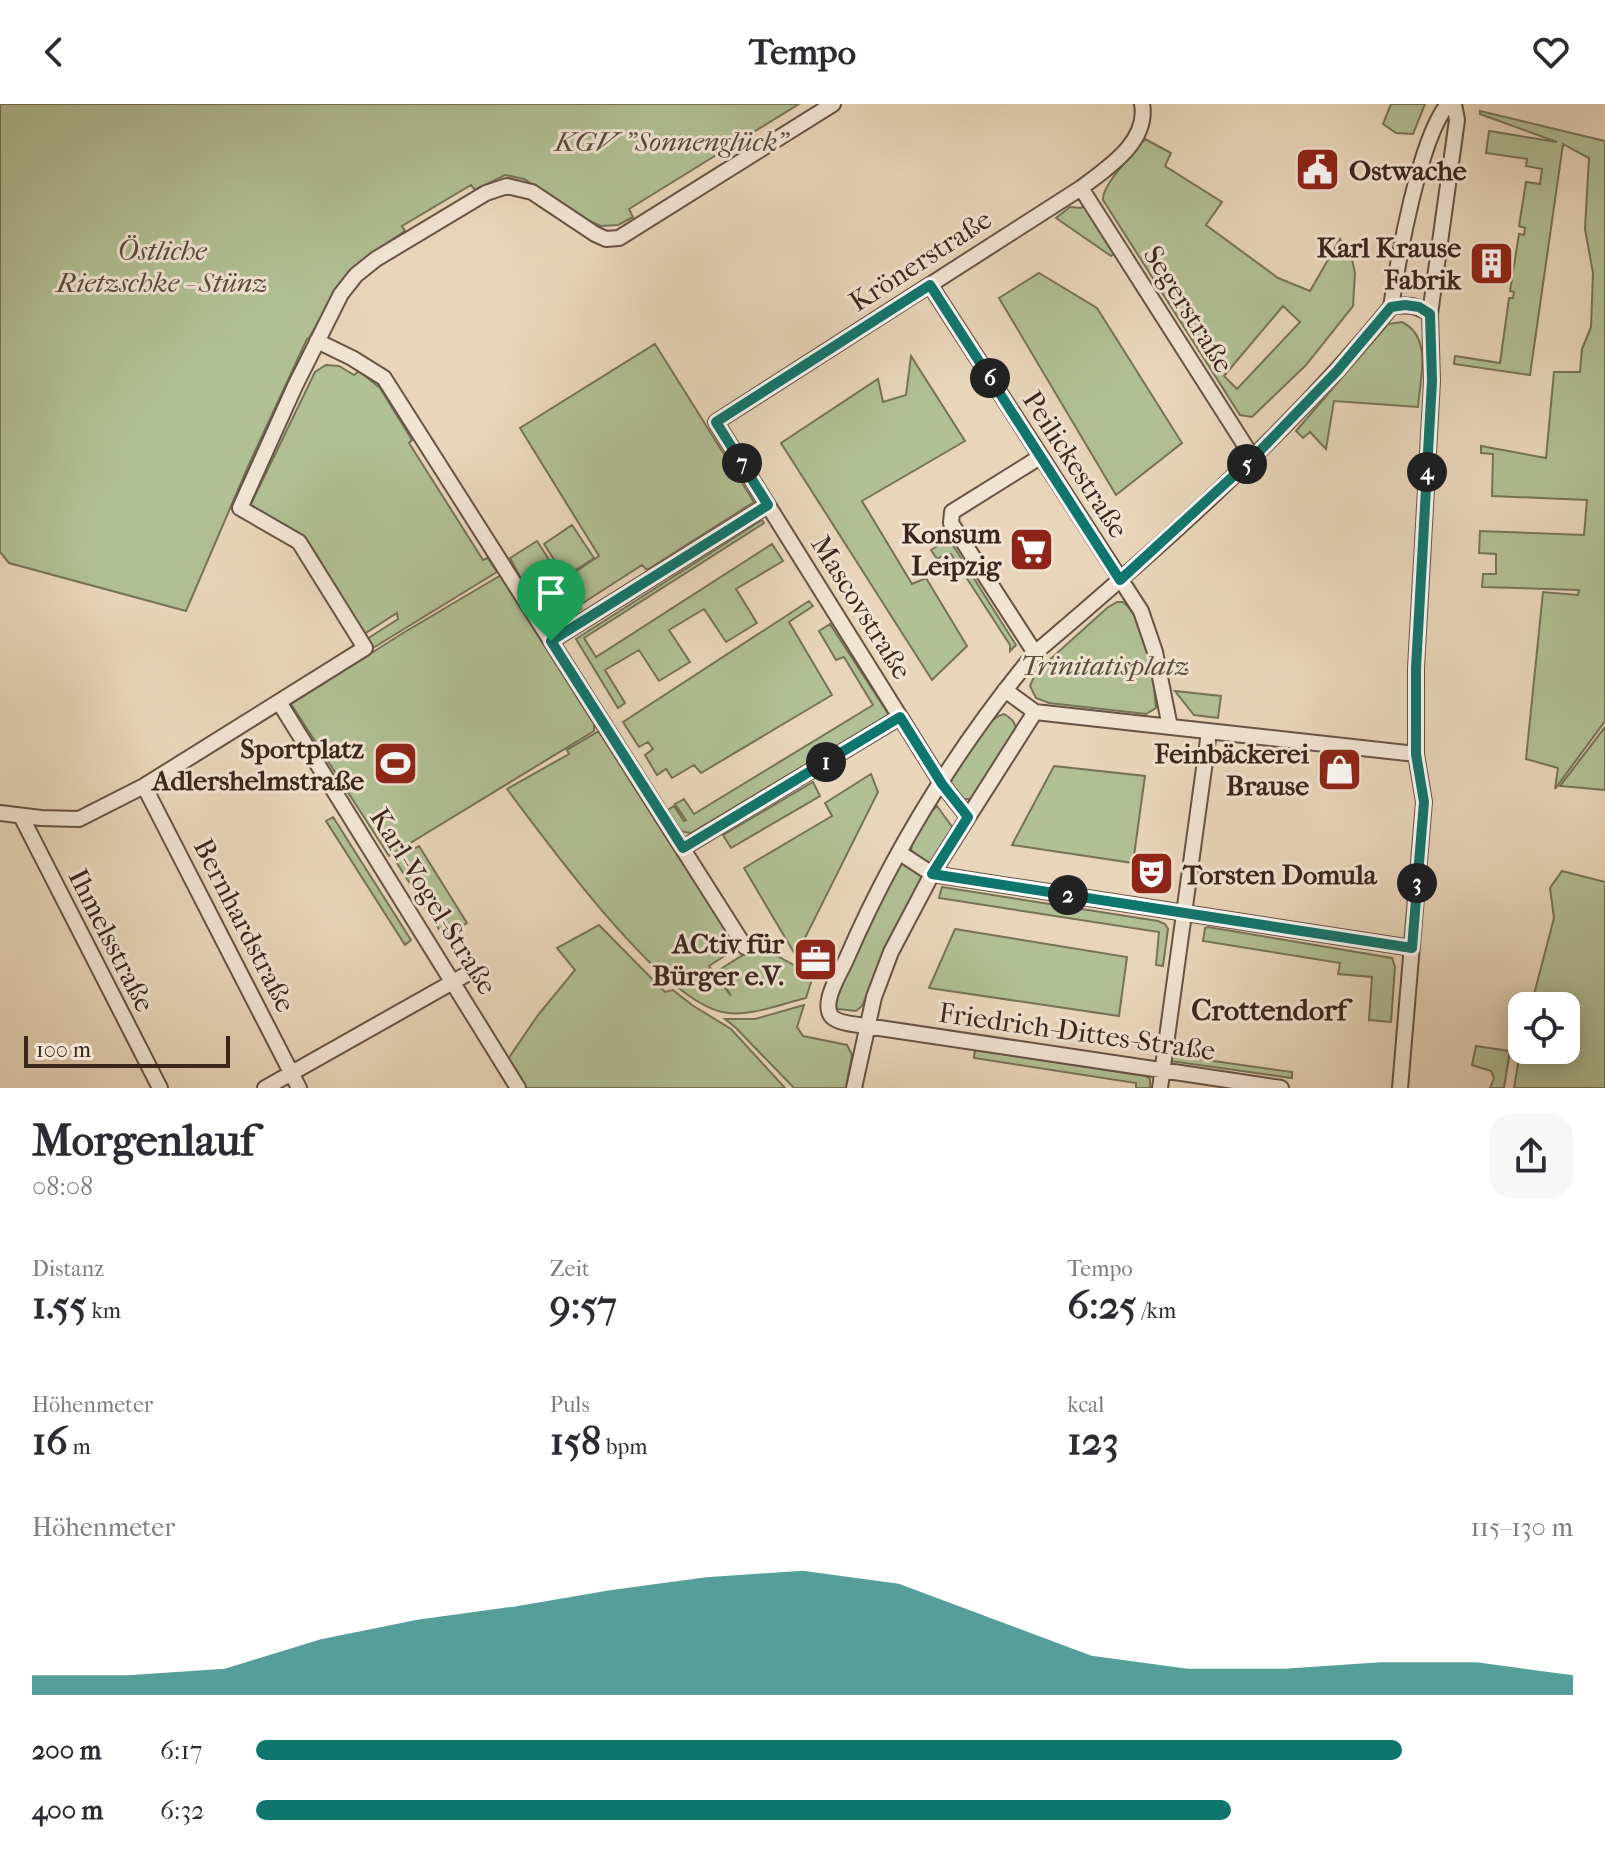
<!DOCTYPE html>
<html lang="de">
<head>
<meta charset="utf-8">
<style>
	:root { --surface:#fff; --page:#f7f7f7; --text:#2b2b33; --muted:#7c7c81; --accent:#0f766e }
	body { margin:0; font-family:"IM FELL French Canon",serif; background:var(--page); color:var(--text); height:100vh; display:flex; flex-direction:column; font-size:30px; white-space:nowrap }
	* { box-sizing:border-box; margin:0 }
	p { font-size:26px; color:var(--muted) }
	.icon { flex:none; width:44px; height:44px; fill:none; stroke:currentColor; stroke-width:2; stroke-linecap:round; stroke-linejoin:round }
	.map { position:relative; height:984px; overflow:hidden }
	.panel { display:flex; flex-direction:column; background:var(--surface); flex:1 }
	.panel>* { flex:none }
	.fabs { position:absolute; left:1508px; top:888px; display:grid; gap:16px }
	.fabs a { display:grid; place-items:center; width:72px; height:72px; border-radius:16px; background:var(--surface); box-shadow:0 4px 20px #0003; font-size:40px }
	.scale { position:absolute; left:24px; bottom:20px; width:206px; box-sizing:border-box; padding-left:8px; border:4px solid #3b261c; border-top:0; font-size:22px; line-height:28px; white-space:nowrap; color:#3b261c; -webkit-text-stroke:6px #f1e4d2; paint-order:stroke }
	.pin { position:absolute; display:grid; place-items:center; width:68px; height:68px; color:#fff; margin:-82px -34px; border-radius:50% 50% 50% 0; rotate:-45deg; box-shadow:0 0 8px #0007 }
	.pin .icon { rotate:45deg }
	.km { position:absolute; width:40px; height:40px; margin:-20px; border-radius:50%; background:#222; color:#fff; font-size:22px; line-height:40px; text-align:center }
	.round { display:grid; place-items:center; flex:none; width:84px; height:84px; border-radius:24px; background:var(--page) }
	.overview { display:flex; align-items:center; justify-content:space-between; height:136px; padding:0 32px }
	h1 { font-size:44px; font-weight:700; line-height:60px }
	.figures { display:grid; grid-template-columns:repeat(3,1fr); gap:12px; height:136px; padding:8px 32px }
	.figures div { display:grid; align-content:center }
	.figures b { font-size:40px; font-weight:700 }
	.figures small { font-size:22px; font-weight:400 }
	.figures p { font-size:22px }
	.chart { height:224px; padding:16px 32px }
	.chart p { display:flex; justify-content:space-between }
	.chart svg { width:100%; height:144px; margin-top:8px; fill:var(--accent); opacity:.7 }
	ul { padding:0 32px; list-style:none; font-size:26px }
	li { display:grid; grid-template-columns:128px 96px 1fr; align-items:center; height:60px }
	li i { height:20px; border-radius:10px; background:var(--accent) }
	header { display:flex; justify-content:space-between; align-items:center; height:104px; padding:0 32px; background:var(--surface); font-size:36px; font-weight:700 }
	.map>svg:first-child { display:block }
	.green { fill:#b1bf94; stroke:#767258; stroke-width:2; fill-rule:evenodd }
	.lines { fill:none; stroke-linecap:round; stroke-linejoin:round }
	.street-casing { stroke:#665244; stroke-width:18 }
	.street { stroke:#f1e4d2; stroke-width:14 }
	.route-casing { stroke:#fff; stroke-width:16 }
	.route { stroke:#0f766e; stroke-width:10 }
	.labels { text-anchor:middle; stroke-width:6; stroke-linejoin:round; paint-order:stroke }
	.park-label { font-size:28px; font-style:italic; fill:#584c3a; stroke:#f1e4d2 }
	.poi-label { font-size:28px; font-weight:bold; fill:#3b261c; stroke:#f1e4d2; text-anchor:end }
	.street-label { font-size:28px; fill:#3b261c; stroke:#f1e4d2 }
	.neighbourhood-label { font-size:30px; font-weight:bold; fill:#3b261c; stroke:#f1e4d2 }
</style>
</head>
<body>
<header><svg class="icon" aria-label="back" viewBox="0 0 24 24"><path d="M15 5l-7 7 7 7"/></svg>Tempo<svg class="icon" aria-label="heart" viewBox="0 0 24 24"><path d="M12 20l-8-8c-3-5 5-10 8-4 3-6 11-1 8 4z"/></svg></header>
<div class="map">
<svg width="1605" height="984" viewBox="0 0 1605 984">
	<rect width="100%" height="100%" fill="#e9d6ba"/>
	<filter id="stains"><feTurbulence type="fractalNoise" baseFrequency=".0025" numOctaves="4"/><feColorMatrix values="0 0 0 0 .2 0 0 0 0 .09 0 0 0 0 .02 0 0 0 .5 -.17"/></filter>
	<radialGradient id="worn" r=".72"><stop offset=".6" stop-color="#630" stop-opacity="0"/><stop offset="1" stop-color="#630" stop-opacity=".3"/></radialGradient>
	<path class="green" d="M0 0H799L629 105 633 113 618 121 601 122 585 115 524 75 505 71 475 86 471 81 402 122 405 127C356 158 336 182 310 233L307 235 250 358 186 507 9 459 0 448Z
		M1391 0H1425L1413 30 1396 29 1383 20Z
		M1480 7 1605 37V617L1555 685 1558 664 1526 655 1543 488 1578 491 1579 486 1482 483 1483 470H1496V450L1479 449 1480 427 1584 431 1587 396 1492 392 1493 350 1481 349V342L1546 354 1554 268H1580L1582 245 1591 223 1593 169 1585 125 1589 54 1563 40 1530 271 1454 260 1455 252 1500 259 1509 194H1513L1514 188 1510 187 1519 130 1524 131 1525 124 1519 122 1526 78 1540 80 1542 65 1526 62 1527 55 1486 49 1489 27 1557 38 1480 10Z
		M1145 35 1171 49 1165 62 1222 98 1206 121 1278 174 1310 187 1340 135 1352 155 1355 169 1353 202 1306 261 1252 313 1240 311 1103 96C1102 80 1134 49 1145 35ZM1283 202 1300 218 1237 285 1224 272Z
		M1084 101 1117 147 1111 152 1056 114 1070 103 1081 104Z
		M1039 169 1097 204 1182 339 1116 391 999 194Z
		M1402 218C1433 233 1420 275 1418 303L1334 297 1326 345 1310 328 1303 334 1296 327 1388 220Z
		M655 240 754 398 647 466 642 461 583 499 566 474 599 452 520 324Z
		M911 252 965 337 862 397 912 480 926 474 967 542 932 576 781 339 878 275 883 298 906 291Z
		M326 261 339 262 354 271 359 267 380 284 412 336 409 339 483 456 488 454 497 468 373 544 367 535 398 515 397 509 364 530 305 433 250 402 315 268Z
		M762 416 764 419 584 534 596 553 772 440 783 457 736 485 757 519 726 538 704 505 669 526 690 558 659 577 639 546 605 566 625 599 618 604 576 535Z
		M572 421 594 454 565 473 544 440Z
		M949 435 1016 541 1010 547V541L951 450H946L937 455 931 446Z
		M537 437 581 505 556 520C534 509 522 474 510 454Z
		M501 471 594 619V627L389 752 291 600 403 529Z
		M809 497 813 502 789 518 832 591 701 669 694 661 672 674 666 665 657 671 645 651 653 645 648 638 639 643 623 618Z
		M1117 498H1123C1146 515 1154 576 1156 604L1146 610 1049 599 1036 594 1030 582 1036 568 1107 504Z
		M830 520 889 611 691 729C677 729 672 718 665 708L674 702 684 717 686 716 675 700 684 695 694 710 873 601 844 553 836 556 819 527Z
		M1175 587 1221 592 1218 614 1194 611Z
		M1004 610C1013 615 1017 620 1016 631L972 695H962L951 679 952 674C964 657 984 614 1004 610Z
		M1605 623V686L1560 682Z
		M599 627 737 844 709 862 731 892 716 868 746 849 765 845 813 872 806 894C780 900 748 914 722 908 659 894 547 738 507 685L569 650 567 646Z
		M1054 662 1145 672 1133 759 1012 741Z
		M871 670 878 688 796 852 744 764 832 712 825 699Z
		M813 678 820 692 731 744 723 731Z
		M937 702 953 724 935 754 931 758H925L911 746C913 730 925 713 937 702Z
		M333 713 411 836 405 841 326 717Z
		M419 742 467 819 444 833 395 756Z
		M902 757 924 770 923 775 891 833 862 902 856 907 838 905 835 902C836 862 882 794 902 757Z
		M1562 767 1605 778V984H1514L1522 936V946H1566V902H1531L1554 814 1550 784Z
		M942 783 1158 817 1165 820 1168 825 1163 862 1156 861 1159 828 939 794Z
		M599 821 665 888 673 886 692 901 731 925 785 984H523L506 958 538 911 575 866 557 844Z
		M1208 823 1392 854 1395 863 1391 918 1369 916 1372 873 1338 870 1340 859 1203 837 1205 824Z
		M955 825 1127 853 1119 912 929 884Z
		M804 901 797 923 803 932 847 941 852 951 846 984H794L736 924 725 915H755Z
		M1476 942 1510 947 1504 984H1490L1494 974 1491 967 1472 961Z
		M975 946 1146 972 1150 975V984H1136V979L974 954Z
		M1171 951 1292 968V974L1170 957Z"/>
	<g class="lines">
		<defs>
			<path id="street" d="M1081 84 1253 354
				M930 181 1141 507 1155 548 1170 623
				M1391 203C1398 156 1419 35 1448 0
				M317 237 352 254 384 274 745 843
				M551 537 768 401
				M1035 549 951 419 952 408 1040 353
				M1005 586 1035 608 1416 650
				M279 598 518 984
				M144 682 299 984
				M0 709 41 714 79 715 144 682 365 544 299 438 240 404 295 282 341 190 356 171 376 155 486 89 507 82 532 88 595 130 606 135 619 134 833 0
				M21 712 160 984
				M968 713 942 680 716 318 1081 84C1107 64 1149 38 1142 0
				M683 744 900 613
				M900 749 932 770 1412 844
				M265 984 467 870
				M854 984 874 893 891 848 932 770 1035 608
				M1160 984 1209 628
				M1281 984 866 922C856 920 831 920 829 907 825 893 840 869 846 856 893 747 959 641 1035 549 1161 442 1286 332 1391 203 1407 200 1417 201 1430 210
				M1400 984 1424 698 1416 650V564L1432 277 1430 210 1457 16 1454 0"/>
		</defs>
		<use href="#street" class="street-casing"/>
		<use href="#street" class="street"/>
	</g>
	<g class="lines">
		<defs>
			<path id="route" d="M930 181 1120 476 1253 354 1337 267 1391 203 1405 201 1419 203 1430 210 1432 277 1416 564V650L1424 698 1412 844 932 770 968 713 942 680 900 613 683 744 551 537 768 401 716 318Z"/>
		</defs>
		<use href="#route" class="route-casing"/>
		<use href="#route" class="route"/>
	</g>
	<defs>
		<symbol id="civic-square" viewBox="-11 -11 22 22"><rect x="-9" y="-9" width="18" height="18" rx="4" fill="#8f2418" stroke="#f1e4d2"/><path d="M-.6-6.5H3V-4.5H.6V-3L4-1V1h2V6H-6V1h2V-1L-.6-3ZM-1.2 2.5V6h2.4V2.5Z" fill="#fff"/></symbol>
		<symbol id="building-square" viewBox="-11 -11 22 22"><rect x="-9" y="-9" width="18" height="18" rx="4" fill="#8f2418" stroke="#f1e4d2"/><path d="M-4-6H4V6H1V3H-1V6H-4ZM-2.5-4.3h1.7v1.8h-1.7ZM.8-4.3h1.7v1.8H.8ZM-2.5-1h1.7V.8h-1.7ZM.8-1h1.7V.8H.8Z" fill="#fff"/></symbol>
		<symbol id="supermarket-square" viewBox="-11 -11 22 22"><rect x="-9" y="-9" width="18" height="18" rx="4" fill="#8f2418" stroke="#f1e4d2"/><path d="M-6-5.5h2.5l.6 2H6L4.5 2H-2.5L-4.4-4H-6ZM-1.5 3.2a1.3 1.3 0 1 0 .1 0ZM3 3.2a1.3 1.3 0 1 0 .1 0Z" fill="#fff"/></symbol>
		<symbol id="stadium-square" viewBox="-11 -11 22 22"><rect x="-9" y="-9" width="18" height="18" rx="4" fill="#8f2418" stroke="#f1e4d2"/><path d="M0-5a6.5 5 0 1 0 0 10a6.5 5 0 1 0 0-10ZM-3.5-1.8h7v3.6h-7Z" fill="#fff"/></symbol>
		<symbol id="shop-square" viewBox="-11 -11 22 22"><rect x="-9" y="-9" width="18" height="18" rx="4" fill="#8f2418" stroke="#f1e4d2"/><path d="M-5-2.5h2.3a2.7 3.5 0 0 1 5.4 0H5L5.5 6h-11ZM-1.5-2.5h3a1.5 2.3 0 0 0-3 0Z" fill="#fff"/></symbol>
		<symbol id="theatre-square" viewBox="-11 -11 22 22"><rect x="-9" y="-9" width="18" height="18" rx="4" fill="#8f2418" stroke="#f1e4d2"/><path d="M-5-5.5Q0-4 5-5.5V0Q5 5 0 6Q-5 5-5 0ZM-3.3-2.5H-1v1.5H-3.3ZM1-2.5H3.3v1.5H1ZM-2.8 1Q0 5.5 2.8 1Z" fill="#fff"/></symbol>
		<symbol id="office-square" viewBox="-11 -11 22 22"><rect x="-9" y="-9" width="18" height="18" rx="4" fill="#8f2418" stroke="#f1e4d2"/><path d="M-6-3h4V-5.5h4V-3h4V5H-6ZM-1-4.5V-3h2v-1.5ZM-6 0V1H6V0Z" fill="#fff"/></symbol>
	</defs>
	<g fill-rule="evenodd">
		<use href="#civic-square" x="1292" y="40" width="51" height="51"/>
		<use href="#building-square" x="1466" y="134" width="51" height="51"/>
		<use href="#supermarket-square" x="1006" y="420" width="51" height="51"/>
		<use href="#stadium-square" x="370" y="634" width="51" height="51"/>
		<use href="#shop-square" x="1314" y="640" width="51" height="51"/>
		<use href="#theatre-square" x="1126" y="744" width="51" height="51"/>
		<use href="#office-square" x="790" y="830" width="51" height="51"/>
	</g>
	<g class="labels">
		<g class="park-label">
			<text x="671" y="47">KGV "Sonnenglück"</text>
			<text x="162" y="156">Östliche<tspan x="162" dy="32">Rietzschke - Stünz</tspan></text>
			<text x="1105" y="571">Trinitatisplatz</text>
		</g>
		<g class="poi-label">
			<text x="1349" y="76" text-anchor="start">Ostwache</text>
			<text x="1461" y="153">Karl Krause<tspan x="1461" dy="32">Fabrik</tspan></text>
			<text x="1001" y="439">Konsum<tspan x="1001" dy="32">Leipzig</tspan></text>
			<text x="364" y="654">Sportplatz<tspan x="364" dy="32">Adlershelmstraße</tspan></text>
			<text x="1309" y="659">Feinbäckerei<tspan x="1309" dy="32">Brause</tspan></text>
			<text x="1183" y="780" text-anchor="start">Torsten Domula</text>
			<text x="784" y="849">ACtiv für<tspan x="784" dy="32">Bürger e.V.</tspan></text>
		</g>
		<g class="street-label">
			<text transform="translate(920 156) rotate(-33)" y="10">Krönerstraße</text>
			<text transform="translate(1189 205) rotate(58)" y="10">Segerstraße</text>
			<text transform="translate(1076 360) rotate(57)" y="10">Peilickestraße</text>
			<text transform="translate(862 503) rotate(58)" y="10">Mascovstraße</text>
			<text transform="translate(434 797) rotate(58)" y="10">Karl-Vogel-Straße</text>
			<text transform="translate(245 821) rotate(63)" y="10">Bernhardstraße</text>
			<text transform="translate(112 836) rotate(63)" y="10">Ihmelsstraße</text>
			<text transform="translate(1077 927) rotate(8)" y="10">Friedrich-Dittes-Straße</text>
		</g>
		<g class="neighbourhood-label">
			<text x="1269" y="916">Crottendorf</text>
		</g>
	</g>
	<rect width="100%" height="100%" filter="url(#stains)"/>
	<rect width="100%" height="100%" fill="url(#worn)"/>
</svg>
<div class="fabs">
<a><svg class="icon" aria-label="locate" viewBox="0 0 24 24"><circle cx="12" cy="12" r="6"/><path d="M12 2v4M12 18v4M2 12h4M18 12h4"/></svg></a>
</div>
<div class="scale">100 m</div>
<div class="pin" style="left:551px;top:537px;background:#1e9e55"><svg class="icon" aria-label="arrive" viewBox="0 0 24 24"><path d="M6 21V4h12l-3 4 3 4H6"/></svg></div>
<b class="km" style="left:826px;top:658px">1</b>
<b class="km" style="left:1068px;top:791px">2</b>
<b class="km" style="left:1417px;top:779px">3</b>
<b class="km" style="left:1427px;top:368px">4</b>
<b class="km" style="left:1247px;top:360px">5</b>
<b class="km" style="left:990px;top:274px">6</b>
<b class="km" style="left:742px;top:359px">7</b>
</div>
<section class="panel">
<div class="overview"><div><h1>Morgenlauf</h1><p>08:08</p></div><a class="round"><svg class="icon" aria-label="share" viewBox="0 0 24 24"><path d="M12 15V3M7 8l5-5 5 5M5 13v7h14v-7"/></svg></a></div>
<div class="figures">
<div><p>Distanz</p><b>1.55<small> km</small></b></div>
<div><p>Zeit</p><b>9:57</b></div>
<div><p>Tempo</p><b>6:25<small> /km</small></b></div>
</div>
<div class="figures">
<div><p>Höhenmeter</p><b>16<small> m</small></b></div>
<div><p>Puls</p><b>158<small> bpm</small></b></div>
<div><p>kcal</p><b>123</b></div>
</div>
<div class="chart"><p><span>Höhenmeter</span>115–130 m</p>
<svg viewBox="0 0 160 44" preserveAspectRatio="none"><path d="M0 44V38L10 38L20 36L30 27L40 21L50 17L60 12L70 8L80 6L90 10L100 21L110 32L120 36L130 36L140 34L150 34L160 38V44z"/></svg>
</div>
<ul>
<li><b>200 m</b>6:17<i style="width:87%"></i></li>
<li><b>400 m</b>6:32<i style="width:74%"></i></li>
</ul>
</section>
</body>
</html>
